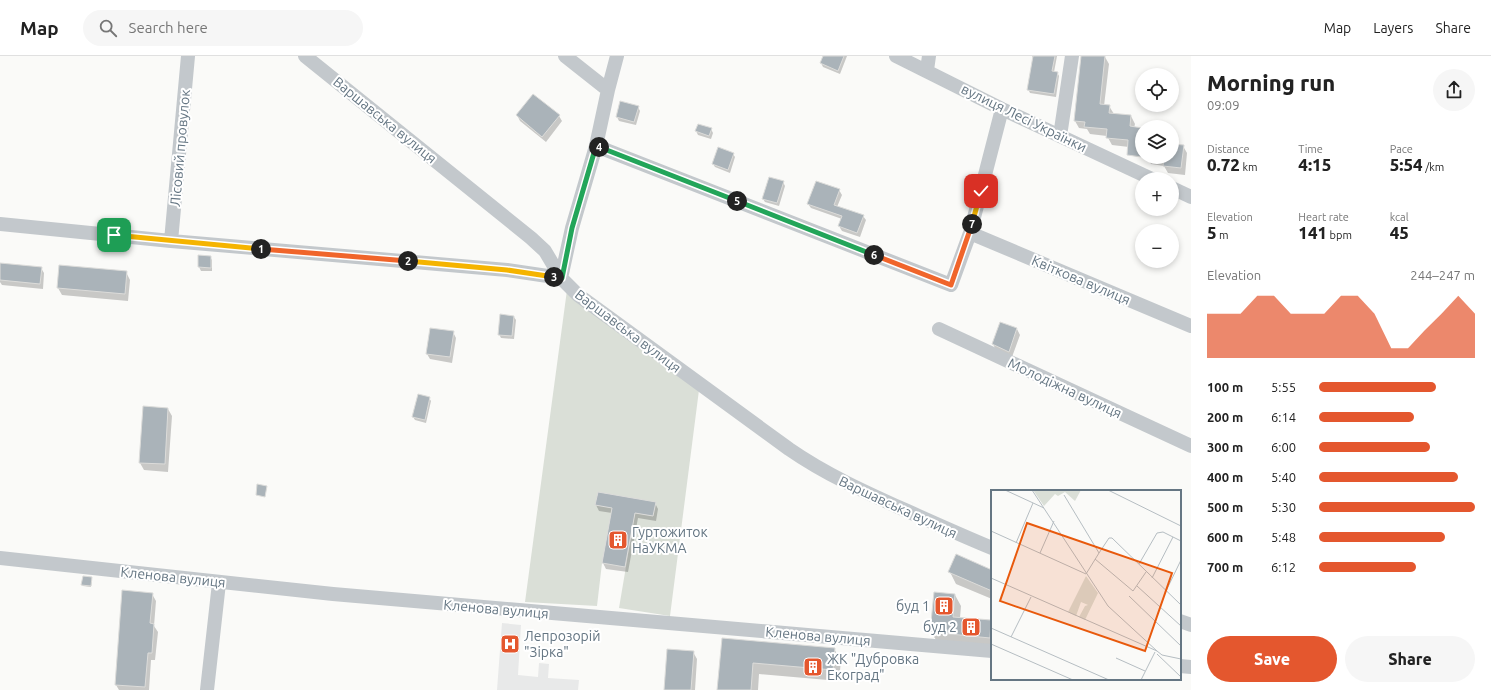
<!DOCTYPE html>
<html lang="en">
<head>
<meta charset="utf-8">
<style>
	:root { --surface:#fff; --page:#f6f6f6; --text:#222; --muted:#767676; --line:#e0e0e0; --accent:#e4572e }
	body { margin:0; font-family:Ubuntu,sans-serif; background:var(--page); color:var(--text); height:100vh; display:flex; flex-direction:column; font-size:15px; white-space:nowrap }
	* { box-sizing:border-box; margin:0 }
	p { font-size:13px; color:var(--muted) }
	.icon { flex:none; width:22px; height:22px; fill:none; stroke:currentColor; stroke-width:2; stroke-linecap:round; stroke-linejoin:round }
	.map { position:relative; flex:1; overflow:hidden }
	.side { display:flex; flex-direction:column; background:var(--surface); width:300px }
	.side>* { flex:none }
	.fabs { position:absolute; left:1135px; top:12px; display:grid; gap:8px }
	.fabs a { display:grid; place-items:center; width:44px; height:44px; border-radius:50%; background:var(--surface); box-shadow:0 2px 6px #0003; font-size:20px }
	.pin { position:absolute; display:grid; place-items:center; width:34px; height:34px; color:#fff; margin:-17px; border-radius:8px; box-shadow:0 2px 6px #0006 }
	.km { position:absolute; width:20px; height:20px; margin:-10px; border-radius:50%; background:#222; color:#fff; font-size:11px; line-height:20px; text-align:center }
	.round { display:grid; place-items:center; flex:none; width:42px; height:42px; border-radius:21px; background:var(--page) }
	.summary { display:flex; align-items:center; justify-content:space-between; height:68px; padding:0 16px }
	h1 { font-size:22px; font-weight:800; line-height:30px }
	.metrics { display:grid; grid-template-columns:repeat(3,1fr); gap:6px; height:68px; padding:4px 16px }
	.metrics div { display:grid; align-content:center }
	.metrics b { font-size:17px; font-weight:800 }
	.metrics small { font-size:11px; font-weight:400 }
	.metrics p { font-size:11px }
	.chart { height:112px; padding:8px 16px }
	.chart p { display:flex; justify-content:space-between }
	.chart svg { width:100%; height:72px; margin-top:4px; fill:var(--accent); opacity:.7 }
	.cta { display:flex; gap:8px; margin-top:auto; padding:8px 16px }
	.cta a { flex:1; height:46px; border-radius:24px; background:var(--accent); color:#fff; font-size:16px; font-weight:800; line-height:46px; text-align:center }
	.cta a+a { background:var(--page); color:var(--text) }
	ul { padding:0 16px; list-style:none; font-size:13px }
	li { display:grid; grid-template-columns:64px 48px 1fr; align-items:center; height:30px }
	li i { height:10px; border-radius:5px; background:var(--accent) }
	header { display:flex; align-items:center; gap:24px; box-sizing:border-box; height:56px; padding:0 20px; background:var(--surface); border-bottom:1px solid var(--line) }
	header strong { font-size:19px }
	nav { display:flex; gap:22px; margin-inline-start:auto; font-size:14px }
	.search { width:280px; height:36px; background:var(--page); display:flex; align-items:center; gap:10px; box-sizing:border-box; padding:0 14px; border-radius:22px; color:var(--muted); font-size:15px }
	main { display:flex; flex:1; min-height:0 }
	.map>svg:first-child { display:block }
	.built { fill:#e8e9e9 }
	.green { fill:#dadfd7 }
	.shadow { fill:#0003 }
	.building { fill:#aab3b9; stroke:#dcdcda }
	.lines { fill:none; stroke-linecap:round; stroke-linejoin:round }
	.minor { stroke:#c3c8cc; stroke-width:14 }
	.split-1-casing { stroke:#fff; stroke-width:8 }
	.split-2-casing { stroke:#fff; stroke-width:8 }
	.split-3-casing { stroke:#fff; stroke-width:8 }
	.split-4-casing { stroke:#fff; stroke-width:8 }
	.split-5-casing { stroke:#fff; stroke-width:8 }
	.split-6-casing { stroke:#fff; stroke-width:8 }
	.split-7-casing { stroke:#fff; stroke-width:8 }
	.split-8-casing { stroke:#fff; stroke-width:8 }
	.split-1 { stroke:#f5b400; stroke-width:5 }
	.split-2 { stroke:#f0652b; stroke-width:5 }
	.split-3 { stroke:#f5b400; stroke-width:5 }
	.split-4 { stroke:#22a559; stroke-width:5 }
	.split-5 { stroke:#22a559; stroke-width:5 }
	.split-6 { stroke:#22a559; stroke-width:5 }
	.split-7 { stroke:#f0652b; stroke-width:5 }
	.split-8 { stroke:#f5b400; stroke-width:5 }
	.labels { text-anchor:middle; stroke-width:4; stroke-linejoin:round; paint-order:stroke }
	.street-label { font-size:14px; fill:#657683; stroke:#fff }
	.poi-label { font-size:14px; fill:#657683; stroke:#fff; text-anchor:start }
	.inset-road { fill:none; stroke:#b5bdc2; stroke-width:1 }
	.view { fill:#e8590c; fill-opacity:0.15; stroke:#e8590c; stroke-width:2 }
	.inset-edge { fill:none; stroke:#657683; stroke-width:2 }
</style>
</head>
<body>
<header>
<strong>Map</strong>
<div class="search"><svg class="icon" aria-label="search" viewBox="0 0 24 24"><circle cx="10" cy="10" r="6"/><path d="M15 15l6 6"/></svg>Search here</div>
<nav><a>Map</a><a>Layers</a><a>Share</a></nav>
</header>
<main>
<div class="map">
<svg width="1191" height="634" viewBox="0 0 1191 634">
	<rect width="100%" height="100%" fill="#fafaf8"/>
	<path class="built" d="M502 567 521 569 518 619 538 621 539 607 549 608 548 622 579 624 578 634H497Z"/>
	<path class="green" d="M567 234 699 334 670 560 619 552 635 457 653 460 656 446 598 436 595 449 612 452 602 507 597 550 525 546Z"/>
	<path class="shadow" d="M824 0H847L840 18 823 11 821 7Z
		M1032 0H1057L1054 16H1057L1059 20 1056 41 1030 37 1028 33 1034 3Z
		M1082 0 1105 1 1109 8 1104 50H1109L1114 58 1131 60 1135 68 1134 72 1142 73V101H1172V89L1183 90 1187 97 1185 119 1168 117 1164 110 1151 108 1148 102 1133 100 1129 91 1112 89 1107 80 1090 78 1087 73 1079 72 1075 65Z
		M638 51 640 55 636 69 619 65 617 61Z
		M517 59 559 60 562 65 546 86 520 65Z
		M711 73 713 77 711 83 698 79 696 75Z
		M733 98 735 101 730 117 715 111 713 108Z
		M783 126 785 130 779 150 765 146 763 143Z
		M839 134 842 139 837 151 863 160 866 164 860 181 842 175 839 170 842 163 811 152 808 148Z
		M199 200 210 201 212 204V215H201L199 211Z
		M0 208 41 212 44 217 43 233 2 229 0 226Z
		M126 216 130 224 128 245 62 239 58 232Z
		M514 261 516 264 514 283 501 282 499 278Z
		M1001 267 1017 273 1020 279 1012 301 996 294 993 288Z
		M453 276 456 282 452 307 430 303 427 298Z
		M429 342 431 345 426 367 415 364 413 361Z
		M168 353 172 360 168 416 144 414 140 407Z
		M655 447 658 453 656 465 638 462 628 516 606 513 603 507 612 457 599 455 596 449Z
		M992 514V543L956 528 950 516Z
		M92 522 91 531 83 530 82 529Z
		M152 538 156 545 154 570 158 576 155 604H151L149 634H119L116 629Z
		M955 539 961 550 960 562 991 565 992 567V593L938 587 931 576Z
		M722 583 834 593 841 604 839 625 759 618 758 634H718Z
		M693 596 697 603 695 634H665Z"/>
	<path class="building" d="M823 0H844L838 15 820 7Z
		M1033 0H1055L1052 15 1058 16 1054 38 1027 34Z
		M1081 0H1105L1100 48 1110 49 1109 57 1131 59 1130 70 1142 72V101L1127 99 1128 84 1106 82 1107 73 1084 71 1085 66 1074 65Z
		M533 38 560 59 542 81 516 59Z
		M620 45 639 50 634 66 616 61Z
		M698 68 712 72 709 80 695 75Z
		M1172 88 1184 89 1181 112 1163 110 1164 101H1172Z
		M718 91 734 97 728 114 712 108Z
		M769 121 784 125 777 147 762 143Z
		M816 125 840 133 834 149 864 159 857 177 838 170 842 160 807 148Z
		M198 199 211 200V212L198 211Z
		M0 207 42 211 40 228 0 224Z
		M59 209 127 215 125 238 57 232Z
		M500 258 514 260 512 280 498 279Z
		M1000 266 1017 272 1009 296 992 288Z
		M430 272 454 275 450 301 426 298Z
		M418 338 430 341 425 364 412 361Z
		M143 350 168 352 165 408 139 407Z
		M257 428 267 430 265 441 256 439Z
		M598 436 656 446 653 460 635 457 625 511 602 507 612 452 595 449Z
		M956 498 992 514V535L948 516Z
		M83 520 92 521 91 530 81 529Z
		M122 534 153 537 150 567 154 568 152 597H148L145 631 115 629Z
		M934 536 955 538 953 561 991 564 990 582 930 576Z
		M722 582 835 592 833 614 753 607 751 634H717Z
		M667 593 694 595 691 634H664Z"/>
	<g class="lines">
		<path class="minor" d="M305 0 531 182 545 195 561 222 578 239 789 393C825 418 865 436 905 454 934 467 963 480 992 492
			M896 0 1002 53 1152 123
			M927 14 929 0
			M608 34 617 0
			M1060 80 1072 0
			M596 90 951 229 970 177 1002 53
			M1172 132 1191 141
			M0 168 171 185 507 214 561 222 572 172 596 90 608 34 565 0
			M970 177 1191 270
			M171 185 188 0
			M939 273 1191 390
			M0 502 333 538 992 595
			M1180 565 1191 569
			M1180 610 1191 611
			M207 634 219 527"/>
	</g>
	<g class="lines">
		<defs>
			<path id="split-1" d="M114 179 261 193"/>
			<path id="split-2" d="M261 193 408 205"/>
			<path id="split-3" d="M408 205 507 214 554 221"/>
			<path id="split-4" d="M554 221 562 222 572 172 596 90 599 91"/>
			<path id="split-5" d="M599 91 737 145"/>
			<path id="split-6" d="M737 145 874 199"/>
			<path id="split-7" d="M874 199 951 229 972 168"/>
			<path id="split-8" d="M972 168 981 135"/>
		</defs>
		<use href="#split-1" class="split-1-casing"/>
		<use href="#split-2" class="split-2-casing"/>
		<use href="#split-3" class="split-3-casing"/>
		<use href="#split-4" class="split-4-casing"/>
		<use href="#split-5" class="split-5-casing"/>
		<use href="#split-6" class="split-6-casing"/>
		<use href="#split-7" class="split-7-casing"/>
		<use href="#split-8" class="split-8-casing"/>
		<use href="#split-1" class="split-1"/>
		<use href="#split-2" class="split-2"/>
		<use href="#split-3" class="split-3"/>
		<use href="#split-4" class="split-4"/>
		<use href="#split-5" class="split-5"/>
		<use href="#split-6" class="split-6"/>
		<use href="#split-7" class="split-7"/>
		<use href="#split-8" class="split-8"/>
	</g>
	<defs>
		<symbol id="building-square" viewBox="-11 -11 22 22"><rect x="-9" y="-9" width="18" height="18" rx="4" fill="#e4572e" stroke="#fff"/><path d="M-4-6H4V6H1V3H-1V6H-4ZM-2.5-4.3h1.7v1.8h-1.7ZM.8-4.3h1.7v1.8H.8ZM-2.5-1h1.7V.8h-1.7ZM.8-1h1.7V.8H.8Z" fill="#fff"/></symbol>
		<symbol id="hospital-square" viewBox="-11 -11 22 22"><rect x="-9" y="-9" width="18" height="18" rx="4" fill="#e4572e" stroke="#fff"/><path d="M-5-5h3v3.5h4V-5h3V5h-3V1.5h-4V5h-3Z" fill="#fff"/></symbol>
	</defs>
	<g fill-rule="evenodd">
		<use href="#building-square" x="607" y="473" width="22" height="22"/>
		<use href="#building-square" x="933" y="539" width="22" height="22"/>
		<use href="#building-square" x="960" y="560" width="22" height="22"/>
		<use href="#hospital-square" x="499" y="577" width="22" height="22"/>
		<use href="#building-square" x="802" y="600" width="22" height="22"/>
	</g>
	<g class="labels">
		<g class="street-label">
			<text transform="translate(1024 62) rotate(26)" y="5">вулиця Лесі Українки</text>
			<text transform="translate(385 64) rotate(39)" y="5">Варшавська вулиця</text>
			<text transform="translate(180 92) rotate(-85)" y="5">Лісовий провулок</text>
			<text transform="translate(1081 224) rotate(23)" y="5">Квіткова вулиця</text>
			<text transform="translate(628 275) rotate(37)" y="5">Варшавська вулиця</text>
			<text transform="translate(1065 332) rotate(25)" y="5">Молодіжна вулиця</text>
			<text transform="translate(898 451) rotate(25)" y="5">Варшавська вулиця</text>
			<text transform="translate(173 521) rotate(6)" y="5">Кленова вулиця</text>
			<text transform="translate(496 553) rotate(5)" y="5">Кленова вулиця</text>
			<text transform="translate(818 580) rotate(5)" y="5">Кленова вулиця</text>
		</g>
		<g class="poi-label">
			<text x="632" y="481">Гуртожиток<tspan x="632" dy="16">НаУКМА</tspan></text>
			<text x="930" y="555" text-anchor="end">буд 1</text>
			<text x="957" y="576" text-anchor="end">буд 2</text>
			<text x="524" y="585">Лепрозорій<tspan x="524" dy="16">"Зірка"</tspan></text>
			<text x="827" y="608">ЖК "Дубровка<tspan x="827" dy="16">Екоград"</tspan></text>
		</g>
	</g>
	<g transform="translate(991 434)">
		<rect width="190" height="190" fill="#fafaf8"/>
		<path d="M42 0H90L84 11 74 2 67 6 64 4 53 16ZM95 86 107 103 94 130 88 127 94 116 97 115 90 112 85 126 77 122Z" fill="#dadfd7"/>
		<path class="inset-road" d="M14 0 53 18M41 0 117 116 166 161M117 0 190 36M0 41 95 84 108 63 73 5M25 53 42 13M49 63 63 31M108 63 118 48H121L190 115M104 69 142 101 155 82M148 74 166 43 172 42 190 51M0 88 166 161 171 165M161 88 182 47M146 96 190 136M175 101 190 70M138 106 190 156M0 138 118 190M20 147 40 107M0 154 82 190M166 164 190 187M171 165 190 169M125 168 154 181M150 190 164 162"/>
		<path class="view" d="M36 33 181 83 154 161 9 111Z"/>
		<rect width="190" height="190" class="inset-edge"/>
	</g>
</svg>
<div class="fabs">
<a><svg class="icon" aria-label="locate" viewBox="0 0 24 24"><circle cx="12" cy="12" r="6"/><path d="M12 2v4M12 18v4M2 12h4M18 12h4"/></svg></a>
<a><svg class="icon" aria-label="layers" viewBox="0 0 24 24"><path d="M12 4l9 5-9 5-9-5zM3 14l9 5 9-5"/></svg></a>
<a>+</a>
<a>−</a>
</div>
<div class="pin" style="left:114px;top:179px;background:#1e9e55"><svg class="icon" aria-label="arrive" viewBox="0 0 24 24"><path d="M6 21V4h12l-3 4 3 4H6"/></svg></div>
<div class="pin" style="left:981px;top:135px;background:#d93025"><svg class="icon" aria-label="check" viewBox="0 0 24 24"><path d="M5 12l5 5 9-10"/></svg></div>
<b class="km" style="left:261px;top:193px">1</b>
<b class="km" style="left:408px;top:205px">2</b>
<b class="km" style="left:554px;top:221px">3</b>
<b class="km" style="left:599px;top:91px">4</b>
<b class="km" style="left:737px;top:145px">5</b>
<b class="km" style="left:874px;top:199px">6</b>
<b class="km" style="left:972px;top:168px">7</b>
</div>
<section class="side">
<div class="summary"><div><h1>Morning run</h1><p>09:09</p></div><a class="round"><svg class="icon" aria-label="share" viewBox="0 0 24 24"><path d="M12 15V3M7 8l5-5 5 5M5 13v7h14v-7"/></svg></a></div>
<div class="metrics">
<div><p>Distance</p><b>0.72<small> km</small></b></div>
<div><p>Time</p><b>4:15</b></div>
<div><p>Pace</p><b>5:54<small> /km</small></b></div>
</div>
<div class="metrics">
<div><p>Elevation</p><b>5<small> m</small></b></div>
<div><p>Heart rate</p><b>141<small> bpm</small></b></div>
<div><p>kcal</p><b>45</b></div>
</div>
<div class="chart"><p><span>Elevation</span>244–247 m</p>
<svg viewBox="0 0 160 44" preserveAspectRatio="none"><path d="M0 44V17L10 17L20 17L30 6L40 6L50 17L60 17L70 17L80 6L90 6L100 17L110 38L120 38L130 27L140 17L150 6L160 17V44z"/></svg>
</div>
<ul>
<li><b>100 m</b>5:55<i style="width:75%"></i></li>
<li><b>200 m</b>6:14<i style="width:61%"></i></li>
<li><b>300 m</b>6:00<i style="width:71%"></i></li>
<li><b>400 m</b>5:40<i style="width:89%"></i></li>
<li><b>500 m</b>5:30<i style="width:100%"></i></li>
<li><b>600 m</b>5:48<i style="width:81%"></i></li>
<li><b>700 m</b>6:12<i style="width:62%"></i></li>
</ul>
<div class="cta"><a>Save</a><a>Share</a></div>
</section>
</main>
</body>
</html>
